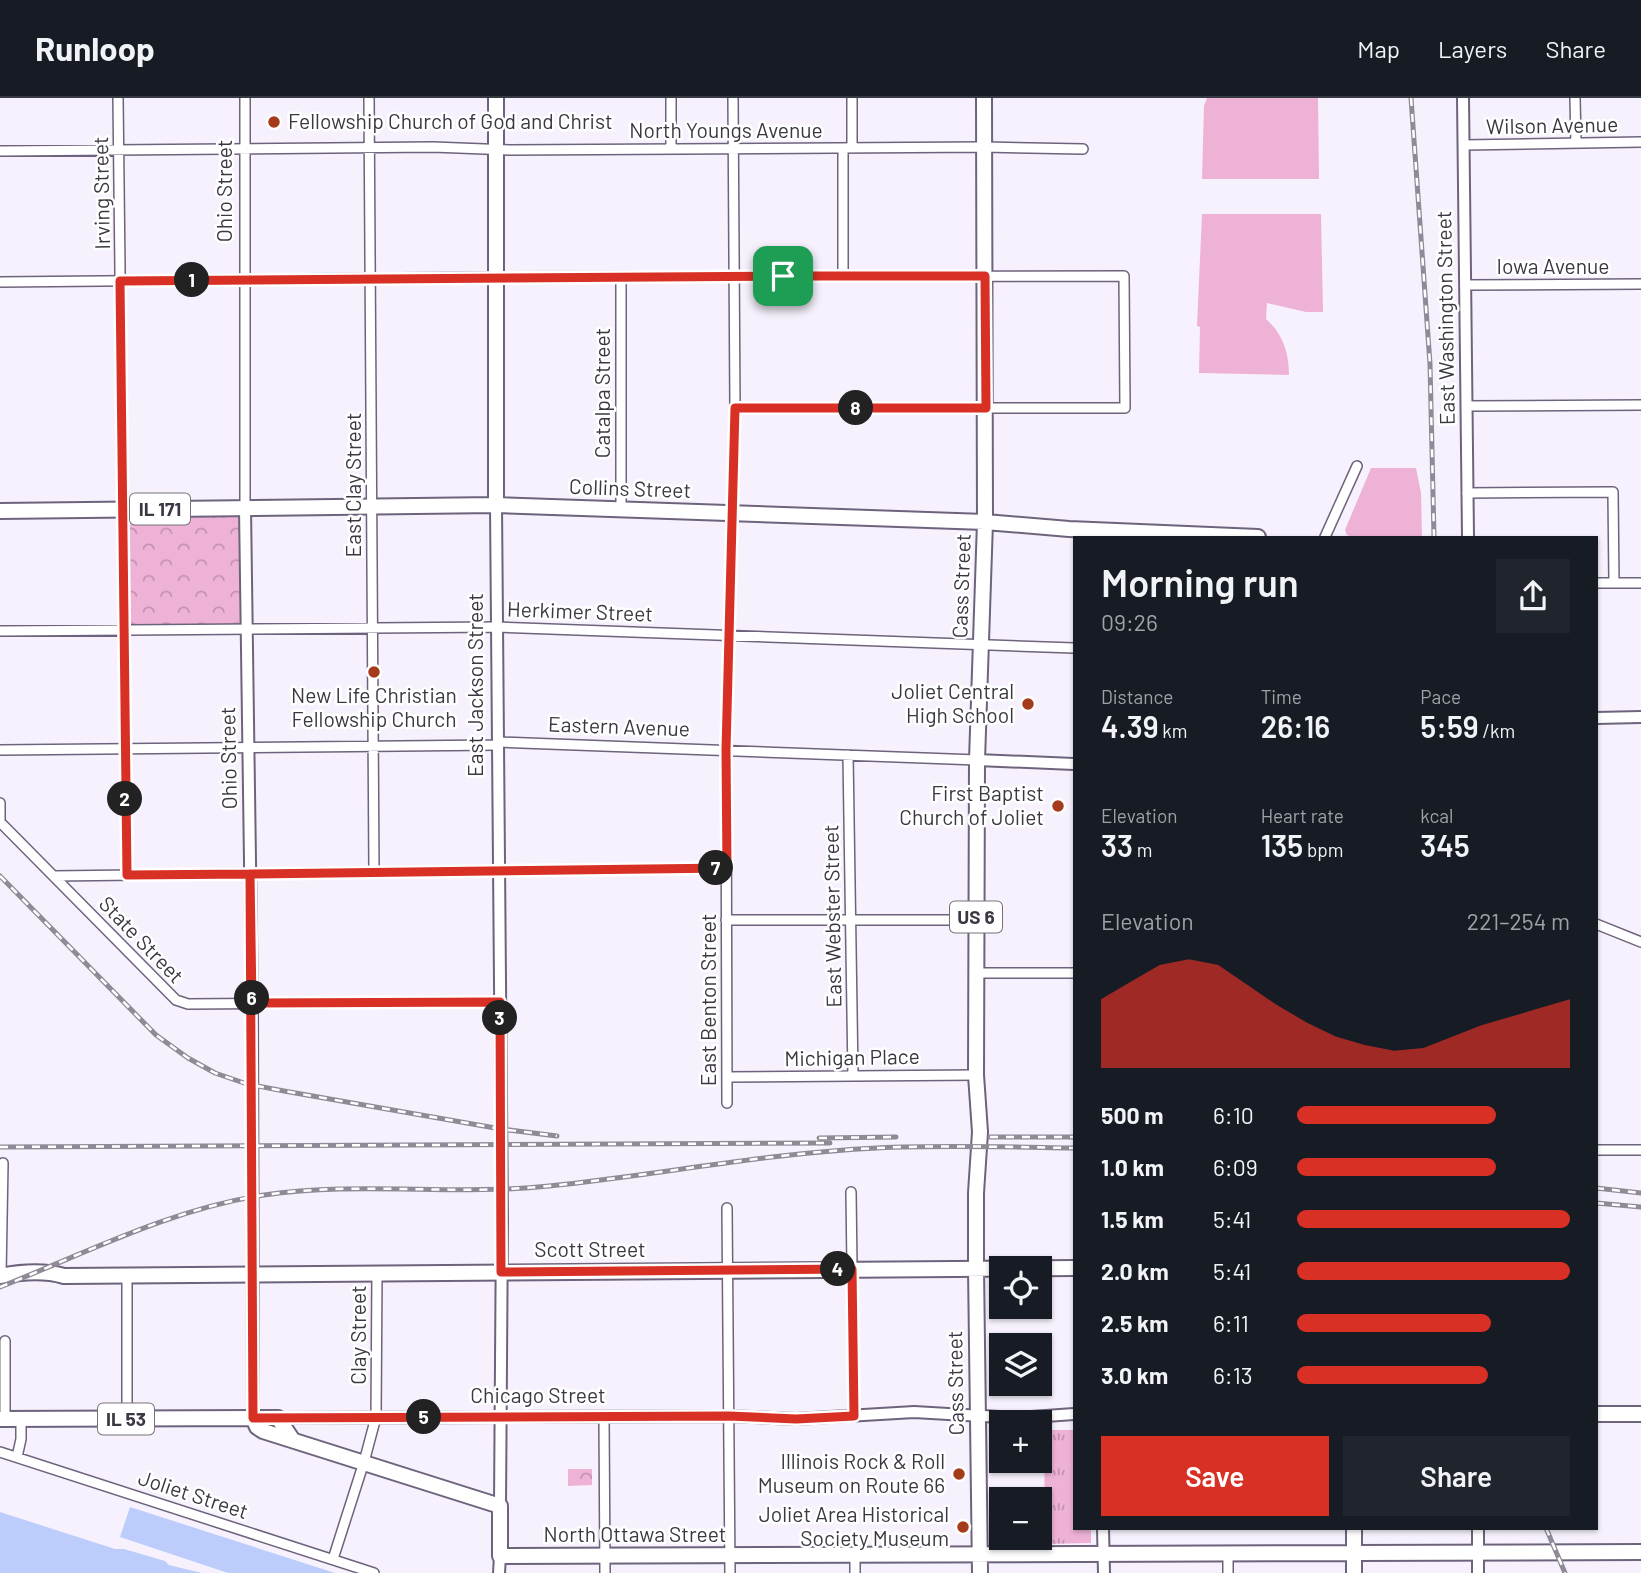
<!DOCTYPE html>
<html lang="en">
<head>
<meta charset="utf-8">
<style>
	:root { --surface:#171b24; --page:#20242c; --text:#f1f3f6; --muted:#9ea1a6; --line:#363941; --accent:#d93025 }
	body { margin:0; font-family:Barlow,sans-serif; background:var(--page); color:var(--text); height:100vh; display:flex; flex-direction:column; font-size:26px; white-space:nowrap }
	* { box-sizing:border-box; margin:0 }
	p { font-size:23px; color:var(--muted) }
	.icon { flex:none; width:38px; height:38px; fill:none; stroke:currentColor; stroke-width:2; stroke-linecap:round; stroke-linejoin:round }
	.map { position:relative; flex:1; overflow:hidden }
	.details { position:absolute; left:1073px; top:438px; width:525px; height:994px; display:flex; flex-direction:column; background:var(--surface); border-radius:0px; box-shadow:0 2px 5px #0004 }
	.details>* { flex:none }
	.fabs { position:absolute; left:989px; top:1158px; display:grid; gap:14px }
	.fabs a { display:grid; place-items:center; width:63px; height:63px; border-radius:0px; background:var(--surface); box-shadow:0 2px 5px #0004; font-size:35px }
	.pin { position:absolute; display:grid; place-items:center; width:60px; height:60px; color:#fff; margin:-30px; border-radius:14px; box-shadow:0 4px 10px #0006 }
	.km { position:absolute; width:35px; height:35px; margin:-18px; border-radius:50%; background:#222; color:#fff; font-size:19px; line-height:35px; text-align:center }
	.round { display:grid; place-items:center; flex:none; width:74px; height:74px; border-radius:0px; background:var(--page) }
	.overview { display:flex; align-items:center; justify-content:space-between; height:119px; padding:0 28px }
	h1 { font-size:38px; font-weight:600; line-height:52px }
	.figures { display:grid; grid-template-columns:repeat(3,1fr); gap:10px; height:119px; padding:7px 28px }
	.figures div { display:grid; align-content:center }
	.figures b { font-size:30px; font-weight:600 }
	.figures small { font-size:19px; font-weight:400 }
	.figures p { font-size:19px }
	.chart { height:196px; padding:14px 28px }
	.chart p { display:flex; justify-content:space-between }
	.chart svg { width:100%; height:126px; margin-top:7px; fill:var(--accent); opacity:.7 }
	.action { display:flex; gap:14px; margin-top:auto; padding:14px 28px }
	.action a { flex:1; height:80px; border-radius:0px; background:var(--accent); color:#fff; font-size:28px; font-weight:600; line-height:80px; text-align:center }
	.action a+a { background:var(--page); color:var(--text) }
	ul { padding:0 28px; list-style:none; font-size:23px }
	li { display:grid; grid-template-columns:112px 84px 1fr; align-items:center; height:52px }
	li i { height:18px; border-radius:9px; background:var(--accent) }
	header { display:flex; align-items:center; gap:42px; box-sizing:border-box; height:98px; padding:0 35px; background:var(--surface); border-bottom:2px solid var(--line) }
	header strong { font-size:33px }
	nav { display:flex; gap:38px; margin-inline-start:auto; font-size:24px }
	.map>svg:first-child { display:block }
	.grass { fill:url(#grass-tufts) }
	.park { fill:url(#park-crowns) }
	.garden { fill:#efb2d7 }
	.water { fill:#bccdfc }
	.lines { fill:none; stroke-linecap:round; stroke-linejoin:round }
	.minor-casing { stroke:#6e637c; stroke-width:12 }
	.tertiary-casing { stroke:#6e637c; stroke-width:14 }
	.primary-casing { stroke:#6e637c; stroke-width:18 }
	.minor { stroke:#fff; stroke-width:9 }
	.tertiary { stroke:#fff; stroke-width:10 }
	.primary { stroke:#fff; stroke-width:14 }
	.rail-casing { stroke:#8f8a95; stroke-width:5 }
	.rail { stroke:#fff; stroke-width:2.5; stroke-dasharray:8; stroke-linecap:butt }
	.route-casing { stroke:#fff; stroke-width:14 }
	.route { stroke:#d93025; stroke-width:9 }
	.poi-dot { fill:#a43c1c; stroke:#fff; stroke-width:2.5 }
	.labels { text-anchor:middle; stroke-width:5; stroke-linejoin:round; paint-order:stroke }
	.shield { fill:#fff; stroke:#76737b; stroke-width:2 }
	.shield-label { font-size:19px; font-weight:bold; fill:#3c3742 }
	.poi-label { font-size:21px; fill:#3c3742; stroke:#fff; text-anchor:end }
	.street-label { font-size:21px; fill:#3c3742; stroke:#fff }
</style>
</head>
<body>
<header>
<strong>Runloop</strong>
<nav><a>Map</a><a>Layers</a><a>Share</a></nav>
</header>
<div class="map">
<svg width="1641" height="1475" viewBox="0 0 1641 1475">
	<defs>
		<pattern id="grass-tufts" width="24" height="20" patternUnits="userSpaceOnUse" patternTransform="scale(1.75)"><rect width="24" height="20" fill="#efb2d7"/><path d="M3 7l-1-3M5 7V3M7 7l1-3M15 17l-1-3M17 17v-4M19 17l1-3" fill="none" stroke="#c392b0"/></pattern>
		<pattern id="park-crowns" width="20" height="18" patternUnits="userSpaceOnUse" patternTransform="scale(1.75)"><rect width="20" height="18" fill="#efb2d7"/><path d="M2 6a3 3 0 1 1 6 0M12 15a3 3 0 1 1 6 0" fill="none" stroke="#c392b0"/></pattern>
	</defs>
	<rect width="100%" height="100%" fill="#f6f1fc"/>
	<path class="grass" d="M1044 1332H1074V1430H1091V1445L1045 1446Z"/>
	<path class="park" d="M124 413H242L245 526 125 529Z
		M568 1371H592V1387L568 1388Z"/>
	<path class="garden" d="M1207 0H1318L1319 81H1202L1204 8Z
		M1202 116H1321L1323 214H1306L1267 205 1266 221C1283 236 1289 255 1289 277L1199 275 1200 229 1197 228Z
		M1371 370H1416L1421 395 1422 439H1352L1347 437 1345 432Z"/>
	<path class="water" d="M130 1409 335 1475H228L120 1439Z
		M0 1414 115 1451H124L165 1463 169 1467 202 1475H0Z"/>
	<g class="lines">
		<defs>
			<path id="minor" d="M118 0 127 777
				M369 0 374 775
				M671 0V51
				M1575 0 1576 45
				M1464 47 1641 44
				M843 50V178
				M852 50V0
				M0 53 433 49 510 52 984 49 1083 51
				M621 179V411
				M0 184 496 179 1124 178 1125 310H735
				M1465 187 1641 186
				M1467 308 1641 307
				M1467 395 1613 394 1614 485
				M245 410V0
				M1325 439 1357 368
				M1596 485H1641
				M0 533 497 529 1074 550
				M498 644 977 662
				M0 652 498 647
				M848 657 853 978
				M0 705V724
				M0 724 176 902 188 906 500 904
				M54 778 727 770
				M726 822H976
				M1596 826 1641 844
				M976 875H1074
				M727 979 976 977
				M727 1005 726 652 735 310 733 0
				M1596 1052H1641
				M851 1094 854 1318
				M727 1110 730 1475
				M1 1178 3 1065
				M5 1243V1321
				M604 1319 605 1475
				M127 1321V1177
				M0 1354 374 1475
				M17 1359 21 1341V1321
				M1228 1456V1475
				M855 1458V1475
				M333 1461 364 1364 376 1319 377 1175"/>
			<path id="tertiary" d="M1463 0 1468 439
				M496 407 502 1121 500 1408
				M245 410 252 905 253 1320
				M1596 620 1641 619
				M977 662 1074 666
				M278 1320 729 1318 796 1321 914 1314 1017 1320 1074 1316
				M1103 1430 1104 1475
				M1478 1430V1475
				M499 1475 500 1458"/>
			<path id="primary" d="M496 407V0
				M0 413 496 407 985 424 1069 431 1258 439
				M0 1178C21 1174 43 1172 64 1178L1074 1170
				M1596 1316H1641
				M253 1320 257 1329 263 1333 500 1408V1458L1641 1454
				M0 1321 278 1320 292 1341
				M1354 1430V1475
				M980 1475 976 1170V1095L980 1034 976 977 977 662 985 424 984 0"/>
		</defs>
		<use href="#minor" class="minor-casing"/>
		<use href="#tertiary" class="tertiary-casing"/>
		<use href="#primary" class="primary-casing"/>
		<use href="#minor" class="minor"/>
		<use href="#tertiary" class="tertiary"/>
		<use href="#primary" class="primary"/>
		<defs>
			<path id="rail" d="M1411 0 1430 266 1434 439
				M0 778 156 937 188 960 215 975 247 986 284 993 501 1031 557 1038
				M990 1039H1074
				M819 1040 896 1039
				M0 1049 830 1045
				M1596 1090 1641 1095
				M1596 1105 1641 1109
				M0 1189C86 1155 171 1111 264 1097 358 1083 454 1098 549 1088 658 1077 767 1055 877 1050 942 1047 1009 1049 1074 1050
				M1546 1430 1565 1475"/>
		</defs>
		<use href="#rail" class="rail-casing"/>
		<use href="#rail" class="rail"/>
	</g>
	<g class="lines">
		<defs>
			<path id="route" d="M783 178 120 183 127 777 250 776 252 905 500 904 501 1174 852 1171 854 1318 796 1321 729 1318 253 1320 250 776 727 770 726 652 735 310H986L985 178H783"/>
		</defs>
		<use href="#route" class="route-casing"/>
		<use href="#route" class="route"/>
	</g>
	<g class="poi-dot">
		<circle cx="274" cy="24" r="7"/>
		<circle cx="374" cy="574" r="7"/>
		<circle cx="1028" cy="606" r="7"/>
		<circle cx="1058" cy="708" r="7"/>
		<circle cx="959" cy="1376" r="7"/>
		<circle cx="963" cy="1429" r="7"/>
	</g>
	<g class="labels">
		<g class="shield">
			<rect x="130" y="395.5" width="60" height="31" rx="5"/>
			<rect x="950" y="803.5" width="52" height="31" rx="5"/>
			<rect x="98" y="1305.5" width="56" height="31" rx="5"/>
		</g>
		<g class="shield-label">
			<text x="160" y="418">IL 171</text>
			<text x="976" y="826">US 6</text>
			<text x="126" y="1328">IL 53</text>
		</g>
		<g class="poi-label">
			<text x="288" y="31" text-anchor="start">Fellowship Church of God and Christ</text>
			<text x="1014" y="601">Joliet Central<tspan x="1014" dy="24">High School</tspan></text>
			<text x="374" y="605" text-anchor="middle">New Life Christian<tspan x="374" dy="24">Fellowship Church</tspan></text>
			<text x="1044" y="703">First Baptist<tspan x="1044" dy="24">Church of Joliet</tspan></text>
			<text x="945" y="1371">Illinois Rock &amp; Roll<tspan x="945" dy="24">Museum on Route 66</tspan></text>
			<text x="949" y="1424">Joliet Area Historical<tspan x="949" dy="24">Society Museum</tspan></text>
		</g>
		<g class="street-label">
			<text transform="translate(1552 28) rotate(-1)" y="7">Wilson Avenue</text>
			<text x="726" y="40">North Youngs Avenue</text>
			<text transform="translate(225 93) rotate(-90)" y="7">Ohio Street</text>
			<text transform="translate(102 95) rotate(-91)" y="7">Irving Street</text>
			<text x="1553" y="176">Iowa Avenue</text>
			<text transform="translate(1446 220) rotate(-91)" y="7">East Washington Street</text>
			<text transform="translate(603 295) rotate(-90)" y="7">Catalpa Street</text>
			<text transform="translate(354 387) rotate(-90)" y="7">East Clay Street</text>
			<text transform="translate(630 391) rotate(2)" y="7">Collins Street</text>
			<text transform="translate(962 488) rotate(-88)" y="7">Cass Street</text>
			<text transform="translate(580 514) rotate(2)" y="7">Herkimer Street</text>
			<text transform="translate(476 587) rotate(-90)" y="7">East Jackson Street</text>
			<text transform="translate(619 629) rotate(2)" y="7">Eastern Avenue</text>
			<text transform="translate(229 660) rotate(-91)" y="7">Ohio Street</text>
			<text transform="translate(833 818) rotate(-91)" y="7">East Webster Street</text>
			<text transform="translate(141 842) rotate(46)" y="7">State Street</text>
			<text transform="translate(709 902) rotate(-90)" y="7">East Benton Street</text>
			<text transform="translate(852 960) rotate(-1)" y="7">Michigan Place</text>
			<text x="590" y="1159">Scott Street</text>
			<text transform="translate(359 1237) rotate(-90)" y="7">Clay Street</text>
			<text transform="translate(956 1285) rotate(-91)" y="7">Cass Street</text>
			<text x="538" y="1305">Chicago Street</text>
			<text transform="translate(193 1397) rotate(18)" y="7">Joliet Street</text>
			<text x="635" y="1444">North Ottawa Street</text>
		</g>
	</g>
</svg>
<div class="fabs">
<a><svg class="icon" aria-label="locate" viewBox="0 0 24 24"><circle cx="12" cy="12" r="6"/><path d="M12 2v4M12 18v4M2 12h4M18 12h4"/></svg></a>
<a><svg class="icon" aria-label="layers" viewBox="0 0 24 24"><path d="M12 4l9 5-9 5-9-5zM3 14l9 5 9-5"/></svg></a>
<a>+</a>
<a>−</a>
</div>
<div class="pin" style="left:783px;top:178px;background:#1e9e55"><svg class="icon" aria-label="arrive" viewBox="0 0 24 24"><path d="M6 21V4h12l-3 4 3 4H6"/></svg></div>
<b class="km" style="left:192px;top:182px">1</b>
<b class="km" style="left:125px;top:701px">2</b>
<b class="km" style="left:500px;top:920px">3</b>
<b class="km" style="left:838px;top:1171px">4</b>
<b class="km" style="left:424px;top:1319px">5</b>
<b class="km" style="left:252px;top:900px">6</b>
<b class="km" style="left:716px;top:770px">7</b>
<b class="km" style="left:856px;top:310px">8</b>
<section class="details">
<div class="overview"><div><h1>Morning run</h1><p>09:26</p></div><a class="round"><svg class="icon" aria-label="share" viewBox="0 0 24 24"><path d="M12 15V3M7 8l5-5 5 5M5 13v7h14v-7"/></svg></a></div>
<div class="figures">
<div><p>Distance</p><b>4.39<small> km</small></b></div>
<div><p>Time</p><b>26:16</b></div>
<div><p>Pace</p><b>5:59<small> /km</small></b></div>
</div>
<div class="figures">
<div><p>Elevation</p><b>33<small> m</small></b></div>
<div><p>Heart rate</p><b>135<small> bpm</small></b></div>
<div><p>kcal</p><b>345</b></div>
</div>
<div class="chart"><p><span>Elevation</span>221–254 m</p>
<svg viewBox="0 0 160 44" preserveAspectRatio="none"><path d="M0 44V20L10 14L20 8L30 6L40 8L50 15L60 22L70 28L80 33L90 36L100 38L110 37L120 33L130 29L140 26L150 23L160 20V44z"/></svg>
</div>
<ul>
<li><b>500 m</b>6:10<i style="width:73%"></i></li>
<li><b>1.0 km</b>6:09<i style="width:73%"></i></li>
<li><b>1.5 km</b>5:41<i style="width:100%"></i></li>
<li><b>2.0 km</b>5:41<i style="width:100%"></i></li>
<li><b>2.5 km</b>6:11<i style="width:71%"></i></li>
<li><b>3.0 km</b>6:13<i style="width:70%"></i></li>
</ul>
<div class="action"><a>Save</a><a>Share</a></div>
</section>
</div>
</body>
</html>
